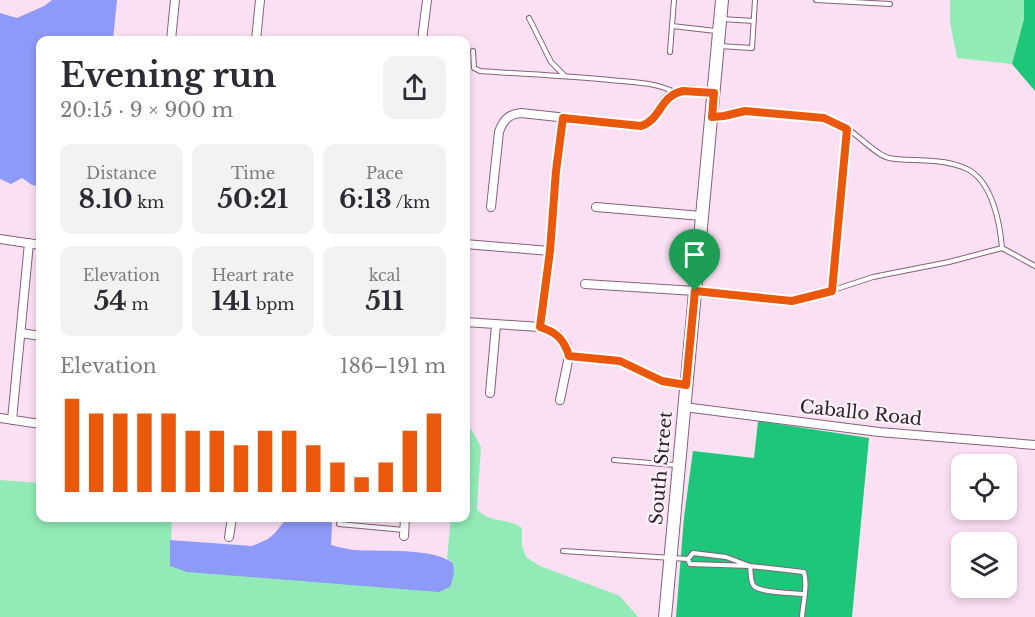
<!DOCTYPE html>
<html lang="en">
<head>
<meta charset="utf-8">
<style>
	:root { --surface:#fff; --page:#f2f2f3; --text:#2b2b33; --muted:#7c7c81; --accent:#ea580c }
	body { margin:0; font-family:"Libre Baskerville",serif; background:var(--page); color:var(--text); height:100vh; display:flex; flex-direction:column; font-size:22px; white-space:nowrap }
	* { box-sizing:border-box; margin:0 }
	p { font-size:20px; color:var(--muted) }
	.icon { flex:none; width:33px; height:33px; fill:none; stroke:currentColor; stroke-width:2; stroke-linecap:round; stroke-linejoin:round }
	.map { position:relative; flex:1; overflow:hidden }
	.sheet { position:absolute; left:36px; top:36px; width:434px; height:486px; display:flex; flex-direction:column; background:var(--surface); border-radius:12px; box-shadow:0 3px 9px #0003 }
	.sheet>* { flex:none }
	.buttons { position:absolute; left:951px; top:454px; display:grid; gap:12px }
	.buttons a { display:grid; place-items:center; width:66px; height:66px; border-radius:12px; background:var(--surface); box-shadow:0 3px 9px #0003; font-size:30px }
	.pin { position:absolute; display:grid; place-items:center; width:51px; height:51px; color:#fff; margin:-62px -26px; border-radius:50% 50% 50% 0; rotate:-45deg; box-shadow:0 0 6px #0007 }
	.pin .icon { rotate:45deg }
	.round { display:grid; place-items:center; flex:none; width:63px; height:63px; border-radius:12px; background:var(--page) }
	.head { display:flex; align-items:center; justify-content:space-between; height:102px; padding:0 24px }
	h1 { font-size:33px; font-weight:800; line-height:45px }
	.metrics { display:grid; grid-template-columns:repeat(3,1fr); gap:9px; height:102px; padding:6px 24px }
	.metrics div { display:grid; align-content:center; border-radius:12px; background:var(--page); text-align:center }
	.metrics b { font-size:26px; font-weight:800 }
	.metrics small { font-size:16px; font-weight:400 }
	.metrics p { font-size:16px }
	.chart { height:168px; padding:12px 24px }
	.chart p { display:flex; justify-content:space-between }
	.chart svg { width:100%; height:108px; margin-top:6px; stroke:var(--accent); stroke-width:6 }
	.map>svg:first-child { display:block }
	.green { fill:#92ebb6 }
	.forest { fill:#1ec67a }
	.water { fill:#8e9af7 }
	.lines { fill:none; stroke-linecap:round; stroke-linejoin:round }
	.service-casing { stroke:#87617d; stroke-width:6 }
	.minor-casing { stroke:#87617d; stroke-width:10 }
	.primary-casing { stroke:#87617d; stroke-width:14 }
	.service { stroke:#fff; stroke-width:4 }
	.minor { stroke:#fff; stroke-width:8 }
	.primary { stroke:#fff; stroke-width:12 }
	.route-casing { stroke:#fff; stroke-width:12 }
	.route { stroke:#ea580c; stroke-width:8 }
	.labels { text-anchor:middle; stroke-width:4.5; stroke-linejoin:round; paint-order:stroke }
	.street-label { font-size:18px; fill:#31212d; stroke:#fcf3f9 }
</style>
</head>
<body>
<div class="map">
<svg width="1035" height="617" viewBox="0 0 1035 617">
	<rect width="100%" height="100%" fill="#fbe0f3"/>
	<path class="green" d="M950 0H1024V19L1012 64 957 58 950 22Z
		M465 418 481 447 477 509C491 525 505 516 522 528V545L526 557 540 566 620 596 638 617H0V480L40 483V518H172L170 566 453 563 447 558 451 518H465Z"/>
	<path class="forest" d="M1024 0H1035V91L1012 64 1024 19Z
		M758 421 869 438 852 617H676L684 517 693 451 754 458Z"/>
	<path class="water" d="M52 0H117L113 40H40V186L32 185 22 178 11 184 0 179V13L17 18 44 6Z
		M291 518H330L332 524 331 545C338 547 347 549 354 550 381 552 431 547 453 563L454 575 450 587 439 592 187 572 170 566V540L252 546 268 539 275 533 286 519Z"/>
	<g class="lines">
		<defs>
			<path id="service" d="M816 0 890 4
				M529 18 551 62 565 76
				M721 19 754 21
				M672 26 716 31
				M719 46 752 48 755 0
				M473 51 474 68 480 71C523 74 567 76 610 80 631 82 655 82 674 92
				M670 52 674 0
				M714 117C725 116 735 112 746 111 765 110 823 116 840 124 855 131 875 155 889 158 903 161 919 159 934 161 945 162 960 165 969 170 993 184 1000 224 1002 248
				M699 291 792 301 815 296 873 277 949 262 1002 248 1035 266
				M832 291 847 129
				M614 460 675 465
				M339 524 404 530
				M563 551 688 559 690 564 750 566 726 557 693 553 688 559
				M802 617C803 603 808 585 804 572L750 566C751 572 750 582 754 586 761 593 793 593 804 594"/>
			<path id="minor" d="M171 40 175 0
				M256 40 260 0
				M422 40 427 0
				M491 207 499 132C503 120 509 114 521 113L641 126C660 121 659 98 675 93 686 88 702 92 714 93
				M596 207 702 216
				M0 239 40 245
				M465 244 550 251
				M585 284 695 291
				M465 322 540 327 557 334 566 345 569 356 560 400
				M540 327 550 251 556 171 563 118
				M21 333 40 336
				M569 356 620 361 662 381 686 385
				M490 393 496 325
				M684 407 879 432 1035 445
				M0 418 40 424
				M12 420 29 243
				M404 536 405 518
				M229 537 232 518"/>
			<path id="primary" d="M665 617 722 0"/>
		</defs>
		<use href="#service" class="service-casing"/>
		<use href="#minor" class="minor-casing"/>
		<use href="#primary" class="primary-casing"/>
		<use href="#service" class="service"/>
		<use href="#minor" class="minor"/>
		<use href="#primary" class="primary"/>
	</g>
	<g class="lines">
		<defs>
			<path id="route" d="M683 91 714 93 712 117 724 116 745 111 824 118 847 129 832 291 792 301 695 291 686 385 662 381 620 361 569 356C564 339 556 332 540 327L550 251 556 171 563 118 641 126C662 119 659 96 683 91Z"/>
		</defs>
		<use href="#route" class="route-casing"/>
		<use href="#route" class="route"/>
	</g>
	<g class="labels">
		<g class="street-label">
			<text transform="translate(861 413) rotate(6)" y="6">Caballo Road</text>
			<text transform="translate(661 468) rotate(-85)" y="6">South Street</text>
		</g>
	</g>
</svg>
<div class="buttons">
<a><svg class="icon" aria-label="locate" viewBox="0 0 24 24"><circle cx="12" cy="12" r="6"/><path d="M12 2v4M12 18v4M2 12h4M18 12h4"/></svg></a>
<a><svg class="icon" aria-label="layers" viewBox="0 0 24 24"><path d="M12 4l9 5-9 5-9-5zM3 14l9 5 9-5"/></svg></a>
</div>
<div class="pin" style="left:695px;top:291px;background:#1e9e55"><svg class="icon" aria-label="arrive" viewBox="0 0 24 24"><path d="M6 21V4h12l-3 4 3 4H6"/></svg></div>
<section class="sheet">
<div class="head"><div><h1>Evening run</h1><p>20:15 · 9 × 900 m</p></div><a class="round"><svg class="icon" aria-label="share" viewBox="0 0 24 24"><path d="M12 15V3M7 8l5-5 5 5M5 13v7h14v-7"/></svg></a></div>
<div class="metrics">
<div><p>Distance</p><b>8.10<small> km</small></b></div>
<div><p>Time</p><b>50:21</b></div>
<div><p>Pace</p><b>6:13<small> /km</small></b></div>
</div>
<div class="metrics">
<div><p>Elevation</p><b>54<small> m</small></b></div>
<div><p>Heart rate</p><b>141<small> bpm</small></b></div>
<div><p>kcal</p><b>511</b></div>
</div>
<div class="chart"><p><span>Elevation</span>186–191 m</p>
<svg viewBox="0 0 160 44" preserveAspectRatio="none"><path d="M5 44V6M15 44V12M25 44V12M35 44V12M45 44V12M55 44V19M65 44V19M75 44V25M85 44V19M95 44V19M105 44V25M115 44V32M125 44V38M135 44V32M145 44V19M155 44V12"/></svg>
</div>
</section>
</div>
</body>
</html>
